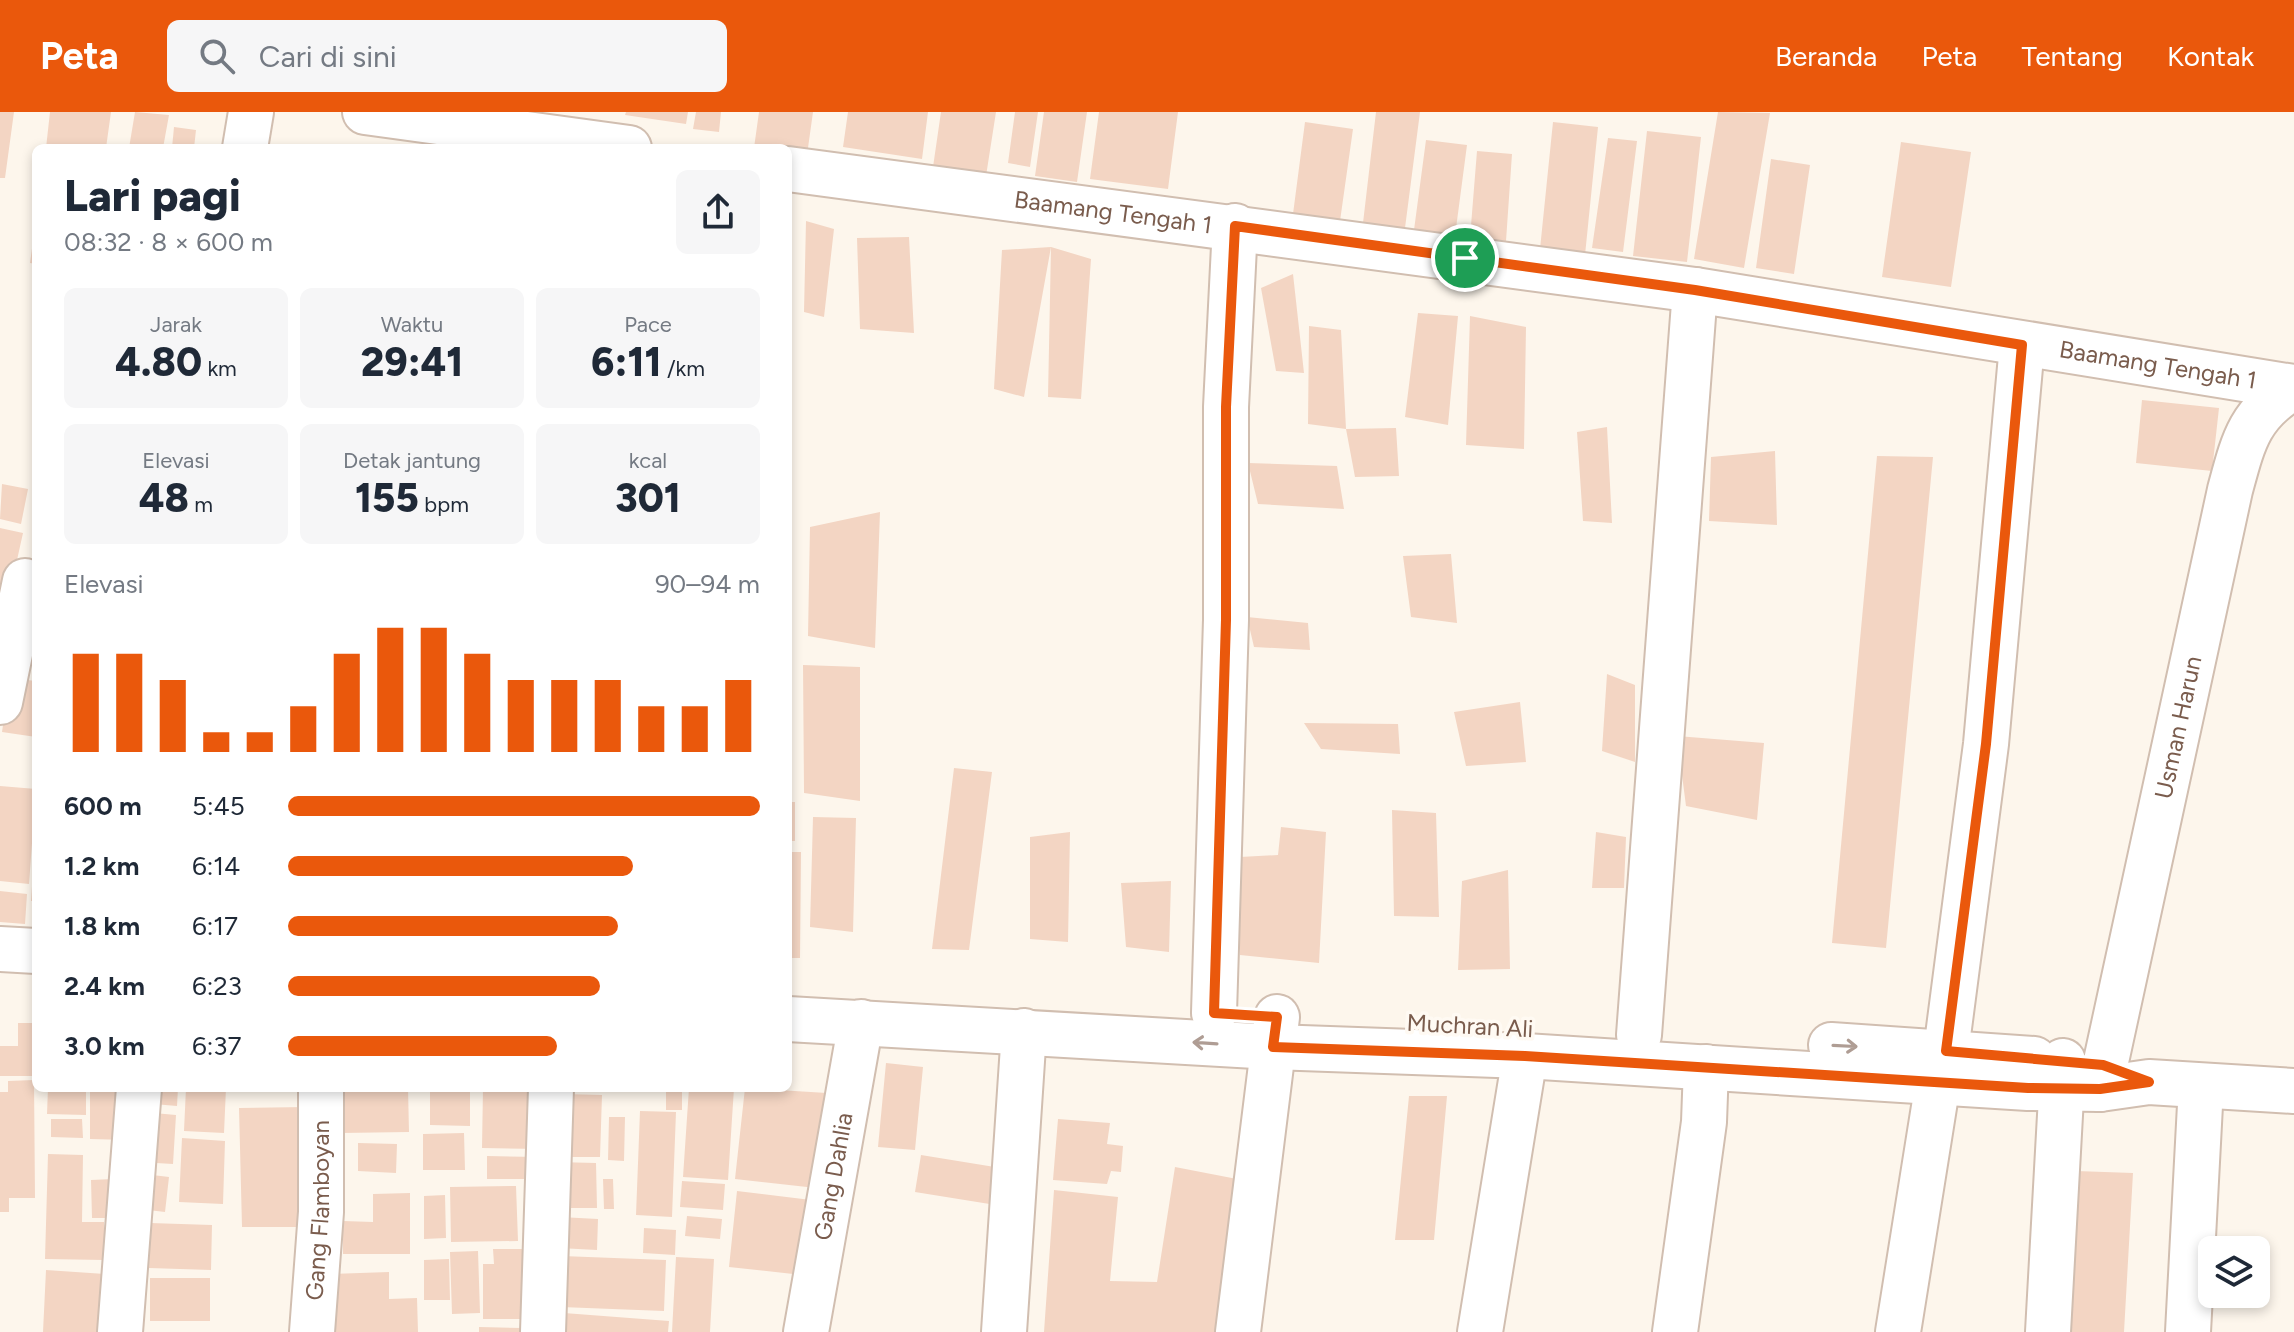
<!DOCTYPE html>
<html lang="id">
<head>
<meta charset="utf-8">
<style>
	:root { --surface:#fff; --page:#f6f6f7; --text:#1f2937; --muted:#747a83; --accent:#ea580c }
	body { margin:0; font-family:Figtree,sans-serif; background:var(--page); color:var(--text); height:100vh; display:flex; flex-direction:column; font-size:30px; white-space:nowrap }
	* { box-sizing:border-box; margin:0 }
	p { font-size:26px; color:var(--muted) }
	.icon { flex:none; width:44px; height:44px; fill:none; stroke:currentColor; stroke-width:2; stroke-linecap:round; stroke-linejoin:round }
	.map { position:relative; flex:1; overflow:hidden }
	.panel { position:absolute; left:32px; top:32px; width:760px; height:948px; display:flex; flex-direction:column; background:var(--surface); border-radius:12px; box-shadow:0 4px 12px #0003 }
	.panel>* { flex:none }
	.buttons { position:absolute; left:2198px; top:1124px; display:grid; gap:16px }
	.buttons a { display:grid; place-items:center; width:72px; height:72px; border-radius:12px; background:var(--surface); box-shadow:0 4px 12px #0003; font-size:40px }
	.pin { position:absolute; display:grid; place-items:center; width:68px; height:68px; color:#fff; margin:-34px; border:4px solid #fff; border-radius:50%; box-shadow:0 2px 8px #0007 }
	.round { display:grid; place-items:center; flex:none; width:84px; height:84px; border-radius:12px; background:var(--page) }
	.overview { display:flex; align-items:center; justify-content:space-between; height:136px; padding:0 32px }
	h1 { font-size:44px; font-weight:800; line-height:60px }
	.figures { display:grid; grid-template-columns:repeat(3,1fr); gap:12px; height:136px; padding:8px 32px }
	.figures div { display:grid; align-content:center; border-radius:12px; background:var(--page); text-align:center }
	.figures b { font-size:40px; font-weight:800 }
	.figures small { font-size:22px; font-weight:400 }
	.figures p { font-size:22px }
	.chart { height:224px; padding:16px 32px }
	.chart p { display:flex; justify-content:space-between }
	.chart svg { width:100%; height:144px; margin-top:8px; stroke:var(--accent); stroke-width:6 }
	ul { padding:0 32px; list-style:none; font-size:26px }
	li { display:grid; grid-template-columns:128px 96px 1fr; align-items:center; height:60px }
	li i { height:20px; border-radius:10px; background:var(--accent) }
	header { display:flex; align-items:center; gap:48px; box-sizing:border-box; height:112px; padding:0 40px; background:var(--accent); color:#fff }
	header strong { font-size:38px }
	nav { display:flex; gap:44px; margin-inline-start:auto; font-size:28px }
	.search { width:560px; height:72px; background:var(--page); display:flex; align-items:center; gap:20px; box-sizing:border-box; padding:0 28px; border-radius:12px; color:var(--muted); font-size:30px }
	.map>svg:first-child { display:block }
	.building { fill:#f3d5c3 }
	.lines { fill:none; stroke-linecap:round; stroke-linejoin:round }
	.minor-casing { stroke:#d1beb0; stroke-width:48 }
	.minor { stroke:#fff; stroke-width:44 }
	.oneway { stroke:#af9d94 }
	.route-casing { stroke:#fff; stroke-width:16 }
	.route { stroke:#ea580c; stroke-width:10 }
	.labels { text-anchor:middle; stroke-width:7; stroke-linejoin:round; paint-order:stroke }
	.street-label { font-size:24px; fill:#7a5c4d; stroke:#fffaf3 }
</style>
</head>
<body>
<header>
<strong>Peta</strong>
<div class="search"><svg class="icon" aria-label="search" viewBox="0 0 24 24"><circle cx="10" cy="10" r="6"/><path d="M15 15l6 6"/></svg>Cari di sini</div>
<nav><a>Beranda</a><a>Peta</a><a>Tentang</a><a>Kontak</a></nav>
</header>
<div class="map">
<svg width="2294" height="1220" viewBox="0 0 2294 1220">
	<rect width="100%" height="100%" fill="#fdf6ec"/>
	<path class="building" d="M0 0H14L5 66H0Z
		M50 0H111L106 36H46Z
		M135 0 169 3 163 36H129Z
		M626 0H688L686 12 625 3Z
		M696 0H721L719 20 693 17Z
		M759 0H813L807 43 788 36H754Z
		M848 0H928L922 47 843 35Z
		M941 0H996L986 64 933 55Z
		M1015 0H1038L1030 55 1008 51Z
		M1044 0H1087L1077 70 1035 64Z
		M1099 0H1178L1168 77 1090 67Z
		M1376 0H1420L1405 116 1363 111Z
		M1718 0 1770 1 1744 156 1694 147Z
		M1305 10 1353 17 1340 109 1293 102Z
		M1553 10 1598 15 1585 143 1540 137Z
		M174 15 196 18 194 36H172Z
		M1647 19 1701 25 1687 150 1633 144Z
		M1608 26 1637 29 1623 140 1592 136Z
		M1426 28 1467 33 1455 124 1414 118Z
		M1901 30 1971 40 1951 175 1882 165Z
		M1477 39 1512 42 1506 129 1470 126Z
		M1771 47 1810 53 1794 162 1756 156Z
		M806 109 834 117 824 205 804 200Z
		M34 122H36V152L30 151Z
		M909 125 914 221 860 217 857 126Z
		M1051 135 1024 285 994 277 1002 138Z
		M1051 135 1091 147 1081 287 1048 285Z
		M1293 162 1304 261 1276 259 1261 176Z
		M1418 201 1458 204 1448 313 1405 305Z
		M1470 204 1526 215 1524 337 1466 333Z
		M1309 214 1341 218 1346 317 1308 312Z
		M2142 288 2219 296 2212 359 2136 351Z
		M1607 315 1612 411 1583 409 1577 320Z
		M1396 316 1399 364 1355 365 1346 317Z
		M1775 339 1777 413 1709 409 1711 345Z
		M1877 344 1933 345 1886 836 1832 831Z
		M1248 351 1337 354 1344 397 1258 392Z
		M2 372 28 377 21 412 0 407Z
		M880 400 875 536 808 524 810 415Z
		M0 416 23 421 3 511H0Z
		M1451 442 1457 511 1411 505 1403 444Z
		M1247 505 1308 511 1310 538 1254 535Z
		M803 553 860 555V689L804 681Z
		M1607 562 1635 573V650L1602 639Z
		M10 566 36 569V625L2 620Z
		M1520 590 1526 650 1466 654 1454 600Z
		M1304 611 1398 612 1400 642 1321 637Z
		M1677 624 1764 631 1757 708 1686 694Z
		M954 656 992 660 969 838 932 837Z
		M0 674 36 677 29 772 0 769Z
		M788 690H795V729H788Z
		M1392 698 1436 701 1439 805 1394 804Z
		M813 705 856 706 853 820 810 815Z
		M1281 715 1326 720 1319 851 1240 843V745L1278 743Z
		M1070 720 1068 830 1030 827V725Z
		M1596 720 1626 725 1624 776H1592Z
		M788 740H801L800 846H788Z
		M34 745H36V789H31Z
		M1508 758 1510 857 1458 858 1462 769Z
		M1171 769 1169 840 1126 835 1121 771Z
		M0 779 27 782 25 812 0 810Z
		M18 911H36V964H0V934H18Z
		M886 951 923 955 915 1038 878 1035Z
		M34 968 35 1086H9V1100H0V980H8V969Z
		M48 976H86V1003L47 1002Z
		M90 976H128L127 1028 90 1027Z
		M143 976H178L177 994 142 991Z
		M186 976H226L224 1021 184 1019Z
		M340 976H408L409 1020 341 1021Z
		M430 976H470V1014L430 1013Z
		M483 976H540L539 1037 482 1036Z
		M666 976H682V998H666Z
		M689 976H734L728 1068 683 1065Z
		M745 976 827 981 816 1076 735 1067Z
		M563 982 602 983 600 1045H562Z
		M1409 984H1447L1434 1128H1395Z
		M306 995 308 1115H242L239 996Z
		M640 999 676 1000 672 1105 636 1103Z
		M143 1000 176 1003 173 1052 139 1050Z
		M609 1005H625L624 1049 608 1048Z
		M51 1007H82L83 1026 51 1025Z
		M1058 1007 1110 1011 1107 1032 1123 1034 1121 1060 1111 1059 1107 1072 1053 1068Z
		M464 1021 465 1058H423V1022Z
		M182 1026 225 1029 223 1092 179 1090Z
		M358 1031 397 1032 396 1061 358 1059Z
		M48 1042 83 1043 82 1110H104V1148L45 1147Z
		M921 1043 1007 1057 1002 1094 915 1080Z
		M487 1044 540 1045V1067H487Z
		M556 1050 596 1051 597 1096H556Z
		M1175 1055 1237 1067 1224 1220H1044L1054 1078 1118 1085 1110 1169 1157 1170Z
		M2076 1059 2133 1061 2124 1220H2070Z
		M144 1062 169 1065 165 1100 140 1097Z
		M113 1067V1106H92L91 1068Z
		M603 1067H613L614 1097H604Z
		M682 1069 725 1072 723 1098 680 1095Z
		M516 1074 518 1129 451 1130 450 1075Z
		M737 1079 811 1088 802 1163 729 1155Z
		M410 1081V1142H343V1109L373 1110V1082Z
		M445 1083 446 1126 424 1127V1084Z
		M687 1104 722 1107 720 1127 685 1124Z
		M560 1105 598 1107 597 1138 559 1136Z
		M150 1111 212 1113 211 1158 149 1156Z
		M644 1116 676 1118 675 1143 643 1141Z
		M493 1137H536V1207H483V1152H494Z
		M478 1139 480 1201 452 1202 450 1140Z
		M562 1144 666 1148 664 1199 561 1195Z
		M676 1145 714 1147 710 1220H672Z
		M449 1147 450 1188H424V1148Z
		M46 1158 105 1162 102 1220H43Z
		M389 1160V1187L417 1186 418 1220H333L331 1162Z
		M150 1166H210V1209H150Z
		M564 1201 669 1209 668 1220H563Z
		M479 1215 522 1216V1220H479Z"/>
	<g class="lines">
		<defs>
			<g id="minor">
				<path d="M365 0 629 36"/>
				<path d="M245 36 251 0"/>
				<path id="s1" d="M788 57 1695 178 2293 275"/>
				<path d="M0 590 25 469"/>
				<path d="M0 837 36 839"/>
				<path d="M1214 901 1226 508V295L1235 114"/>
				<path d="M788 907 1273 935 1525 944 2028 976 2100 977 2149 970 2294 979"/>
				<path d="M1639 923 1695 178"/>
				<path d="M1831 933 2034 947"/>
				<path d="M1946 939 1986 632 2022 233"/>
				<path id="s2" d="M2100 977 2230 378C2243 330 2249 301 2294 275"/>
				<path d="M120 1220 139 976"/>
				<path id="s3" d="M312 1220 321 1100V976"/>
				<path d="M543 1220 551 976"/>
				<path id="s4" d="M806 1220 861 910"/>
				<path d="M1004 1220 1024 919"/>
				<path d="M1238 1220 1277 905"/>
				<path d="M1480 1220 1525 944"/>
				<path d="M1675 1220 1704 1010 1706 955"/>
				<path d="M1898 1220 1938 970"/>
				<path d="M2048 1220 2063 949"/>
				<path d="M2188 1220 2201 974"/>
			</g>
		</defs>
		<use href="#minor" class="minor-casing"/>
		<use href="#minor" class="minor"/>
	</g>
	<defs><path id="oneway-shaft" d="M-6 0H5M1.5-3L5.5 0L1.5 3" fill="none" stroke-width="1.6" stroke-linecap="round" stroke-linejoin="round" transform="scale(2)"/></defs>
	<g class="oneway">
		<use href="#oneway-shaft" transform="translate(1205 931) rotate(-176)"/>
		<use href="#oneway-shaft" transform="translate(1845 934) rotate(3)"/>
	</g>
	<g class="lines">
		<defs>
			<path id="route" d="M1235 114 1695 178 2022 233 1986 632 1946 939 2103 953 2149 970 2100 977 2028 976 1525 944 1273 935 1277 905 1214 901 1226 508V295Z"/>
		</defs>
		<use href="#route" class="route-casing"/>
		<use href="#route" class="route"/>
	</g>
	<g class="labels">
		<g class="street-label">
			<text dy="8" stroke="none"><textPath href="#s1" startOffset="328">Baamang Tengah 1</textPath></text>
			<text dy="8" stroke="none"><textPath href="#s1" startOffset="1384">Baamang Tengah 1</textPath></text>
			<text dy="8" stroke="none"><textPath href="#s2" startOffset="370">Usman Harun</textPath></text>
			<text transform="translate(1470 914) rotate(3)" y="8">Muchran Ali</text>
			<text dy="8" stroke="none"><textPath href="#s4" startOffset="158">Gang Dahlia</textPath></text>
			<text dy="8" stroke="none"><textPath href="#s3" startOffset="122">Gang Flamboyan</textPath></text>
		</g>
	</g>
</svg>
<div class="buttons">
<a><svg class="icon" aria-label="layers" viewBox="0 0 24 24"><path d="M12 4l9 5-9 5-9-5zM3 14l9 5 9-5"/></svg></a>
</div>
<div class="pin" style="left:1465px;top:146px;background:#1e9e55"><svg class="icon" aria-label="arrive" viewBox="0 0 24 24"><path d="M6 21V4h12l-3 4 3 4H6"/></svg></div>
<section class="panel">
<div class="overview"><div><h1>Lari pagi</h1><p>08:32 · 8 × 600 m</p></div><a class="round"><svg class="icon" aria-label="share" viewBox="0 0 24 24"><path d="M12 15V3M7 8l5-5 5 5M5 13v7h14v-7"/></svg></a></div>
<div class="figures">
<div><p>Jarak</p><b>4.80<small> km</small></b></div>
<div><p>Waktu</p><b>29:41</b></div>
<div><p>Pace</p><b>6:11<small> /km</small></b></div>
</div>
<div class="figures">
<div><p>Elevasi</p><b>48<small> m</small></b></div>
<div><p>Detak jantung</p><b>155<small> bpm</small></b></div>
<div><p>kcal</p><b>301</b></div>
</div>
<div class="chart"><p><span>Elevasi</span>90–94 m</p>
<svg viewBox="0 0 160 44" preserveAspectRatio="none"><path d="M5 44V14M15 44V14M25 44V22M35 44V38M45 44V38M55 44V30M65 44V14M75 44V6M85 44V6M95 44V14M105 44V22M115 44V22M125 44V22M135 44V30M145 44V30M155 44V22"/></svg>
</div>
<ul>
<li><b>600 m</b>5:45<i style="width:100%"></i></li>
<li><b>1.2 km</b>6:14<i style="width:73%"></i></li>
<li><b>1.8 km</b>6:17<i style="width:70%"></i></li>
<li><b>2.4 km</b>6:23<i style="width:66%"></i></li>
<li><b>3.0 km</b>6:37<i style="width:57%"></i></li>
</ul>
</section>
</div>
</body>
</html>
